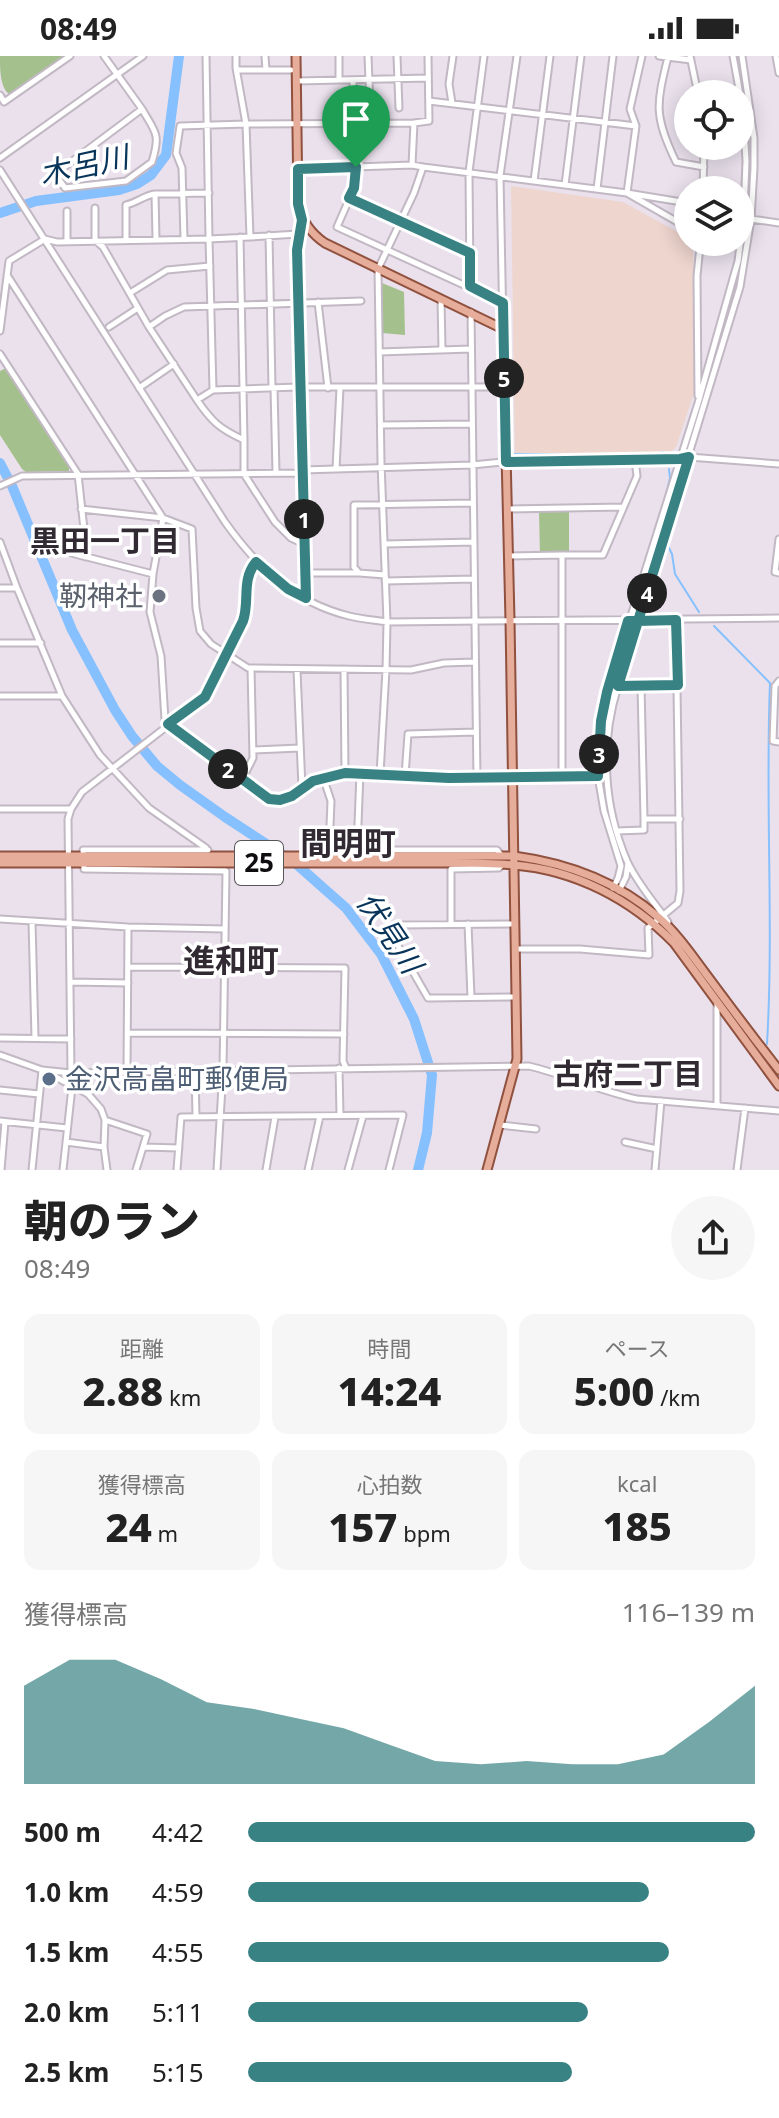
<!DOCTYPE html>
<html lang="ja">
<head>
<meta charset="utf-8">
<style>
	:root { --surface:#fff; --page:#f6f6f6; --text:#222; --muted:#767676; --accent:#398284 }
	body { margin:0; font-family:"Noto Sans","Noto Sans JP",sans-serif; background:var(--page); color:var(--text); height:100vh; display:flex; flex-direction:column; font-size:30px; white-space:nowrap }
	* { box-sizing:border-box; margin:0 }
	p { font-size:26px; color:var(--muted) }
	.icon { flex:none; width:44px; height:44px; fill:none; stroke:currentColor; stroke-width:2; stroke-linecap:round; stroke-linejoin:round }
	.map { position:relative; height:1114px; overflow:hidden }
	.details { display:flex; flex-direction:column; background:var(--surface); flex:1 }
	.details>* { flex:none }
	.tools { position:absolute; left:674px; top:24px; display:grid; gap:16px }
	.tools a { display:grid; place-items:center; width:80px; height:80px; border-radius:50%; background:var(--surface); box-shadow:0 4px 20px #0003; font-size:40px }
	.pin { position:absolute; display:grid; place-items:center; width:68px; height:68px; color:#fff; margin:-82px -34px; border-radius:50% 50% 50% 0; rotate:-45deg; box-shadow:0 0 8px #0007 }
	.pin .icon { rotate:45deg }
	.km { position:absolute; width:40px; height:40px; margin:-20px; border-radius:50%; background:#222; color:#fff; font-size:22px; line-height:40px; text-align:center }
	.round { display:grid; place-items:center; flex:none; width:84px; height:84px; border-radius:42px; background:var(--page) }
	.summary { display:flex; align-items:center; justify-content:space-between; height:136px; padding:0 24px }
	h1 { font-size:44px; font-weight:800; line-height:60px }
	.metrics { display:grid; grid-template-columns:repeat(3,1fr); gap:12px; height:136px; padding:8px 24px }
	.metrics div { display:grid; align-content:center; border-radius:16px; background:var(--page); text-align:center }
	.metrics b { font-size:40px; font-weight:800 }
	.metrics small { font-size:22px; font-weight:400 }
	.metrics p { font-size:22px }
	.chart { height:224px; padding:16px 24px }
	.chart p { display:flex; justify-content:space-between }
	.chart svg { width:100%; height:144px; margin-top:8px; fill:var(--accent); opacity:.7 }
	ul { padding:0 24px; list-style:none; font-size:26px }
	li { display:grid; grid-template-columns:128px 96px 1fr; align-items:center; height:60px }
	li i { height:20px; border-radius:10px; background:var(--accent) }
	.status { display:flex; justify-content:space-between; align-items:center; height:56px; padding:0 40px; background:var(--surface); direction:ltr }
	.status svg { height:22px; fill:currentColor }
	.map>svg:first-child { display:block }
	.industrial { fill:#eed5ce }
	.green { fill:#a4c08c }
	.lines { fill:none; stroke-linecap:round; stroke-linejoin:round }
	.stream { stroke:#86c0fe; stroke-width:2 }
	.river { stroke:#86c0fe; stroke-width:10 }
	.minor-casing { stroke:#c1b8c3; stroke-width:9 }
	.major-casing { stroke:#90513e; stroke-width:11 }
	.minor { stroke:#fff; stroke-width:5 }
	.major { stroke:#e6ad9a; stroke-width:7 }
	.route-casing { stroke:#fff; stroke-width:16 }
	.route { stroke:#398284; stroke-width:10 }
	.worship-dot { fill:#6b7280; stroke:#fff; stroke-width:3 }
	.service-dot { fill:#5c6f8a; stroke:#fff; stroke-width:3 }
	.labels { text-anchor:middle; stroke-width:7; stroke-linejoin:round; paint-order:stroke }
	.shield { fill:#fff; stroke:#585658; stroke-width:2 }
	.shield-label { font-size:26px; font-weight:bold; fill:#100d11 }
	.worship-label { font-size:28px; fill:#5b616d; stroke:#fff; text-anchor:end }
	.service-label { font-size:28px; fill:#4e5e75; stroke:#fff; text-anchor:start }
	.water-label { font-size:30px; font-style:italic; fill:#09345a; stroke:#fff }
	.neighbourhood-label { font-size:30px; font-weight:bold; fill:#312a33; stroke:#fff }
	.quarter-label { font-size:32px; font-weight:bold; fill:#312a33; stroke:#fff }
</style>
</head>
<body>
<div class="status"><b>08:49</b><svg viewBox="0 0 49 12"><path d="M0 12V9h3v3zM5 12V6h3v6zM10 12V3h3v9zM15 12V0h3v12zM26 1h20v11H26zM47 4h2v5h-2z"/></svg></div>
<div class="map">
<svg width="779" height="1114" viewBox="0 0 779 1114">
	<rect width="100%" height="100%" fill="#eae1ed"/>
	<path class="industrial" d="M511 130 623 146 685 180 693 192 695 334 676 391 668 399 515 400Z"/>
	<path class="green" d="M0 0H64L9 38C0 31 0 13 0 0Z
		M382 227 404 236 405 279 382 277Z
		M6 312 69 411V415L26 416 22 413 0 379V315Z
		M569 455V499H540L539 456Z"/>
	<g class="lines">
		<path class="stream" d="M507 280 512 398H654L664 396
			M665 443 670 422 669 413
			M671 471 668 490 672 498 675 518 699 556
			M714 570 770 627C765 748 774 868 767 988
			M769 1008 779 1021"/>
		<path class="river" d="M0 157 36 145 119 134 137 128 151 119 166 99 179 0
			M0 407 12 430 72 574 115 654 132 680 157 710 180 729 225 761 294 806 346 852 381 898 414 963 432 1019 427 1077 418 1114"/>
		<defs>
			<path id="minor" d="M104 0 142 53
				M339 0V24
				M368 0 370 51
				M397 0 399 52
				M642 0 630 53 636 70 627 137 688 172
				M659 0 691 4
				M690 0 698 38
				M776 0 779 17
				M668 1C656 49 654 60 676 106L704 111
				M237 14H266L265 0
				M266 14H291
				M353 24 356 111 354 132 337 171 503 247
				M297 25 428 22
				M0 39 4 46 70 0
				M429 45 636 70
				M452 47 449 28 453 0
				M142 53C155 76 161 77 152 106L126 125 65 132 55 118Z
				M414 67 429 65 428 0
				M0 102 143 0
				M298 113 412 109 423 111
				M0 114 225 466C257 511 293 546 349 560 361 563 374 564 387 566L779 562
				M534 125 550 0
				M565 129 581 0
				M597 133 613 0
				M703 134 704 90
				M349 142 470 197
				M95 152V184L103 191 149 271 197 344
				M740 156 744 157 751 163 779 167
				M302 164 297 194 306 542
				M269 179 272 332
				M240 181 244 384
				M250 181 298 178
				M156 183 155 138 209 137
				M184 183 182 112 176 97 180 70 246 68 236 12V0
				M126 184V149C136 147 145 139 155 138
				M67 186V155
				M698 186 700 190 697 220 698 340
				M7 219 163 462 153 518 150 556 161 600 165 664 269 743C293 745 301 729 322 722 341 715 360 717 380 718L386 614 387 566 381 406 378 213 414 137 423 111 627 137 688 147
				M470 230 469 116 484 0
				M130 237 167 214 210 210
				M441 243 442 294
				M318 246 328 332
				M471 256 477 723
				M109 271 138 252
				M149 271 165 260 184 251 361 245
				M503 273 500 120 517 0
				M0 275 9 205 45 183 57 186 209 183 206 0
				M379 296 471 293
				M0 298 78 418 87 501 153 518
				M139 332 174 308
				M274 332 276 417
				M213 334 298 331H504
				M381 369 472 368
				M336 413 340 332
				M302 414 472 409 512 405 680 403 689 401 779 408
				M0 430 22 420 303 417
				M81 453 163 462 192 473 196 552 200 575 211 588 248 612 411 614 444 607 475 606
				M508 453 623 451
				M779 483 775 516 779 517
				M0 486 17 532
				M304 488 291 482 275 466 244 418V384C220 373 212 366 197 344L213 334 209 183 250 181 246 68 414 67 412 109
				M385 488 474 486
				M64 495 86 501
				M509 500 562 499
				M305 517H358
				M385 519 359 517 354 511V449L473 447
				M385 525 474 523
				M0 532H17L62 640 100 699 149 752 206 792
				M0 587H41
				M344 613 345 717
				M297 614 302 732
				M779 625 775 630 773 685 779 686
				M618 630 678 629
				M641 630 644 763H680
				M0 640H62
				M253 694 300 692
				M380 718 449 722 562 721
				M405 720 408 678 476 676
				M598 720 562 721V499H603L637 420 635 404
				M323 721 331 745 329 794H497L502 800
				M242 724 253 702 251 612
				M0 753H71
				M617 775 644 774V763
				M208 794H83L84 813 226 815 223 1014 217 1114
				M357 794 360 717
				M613 832 618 822 621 810 604 755 598 720 601 665 607 636 698 347 738 205 744 157 746 105 743 55 733 0
				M619 835 626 821 628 807
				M0 863 128 871 225 873
				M32 865 35 982
				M668 866C654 846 637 827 627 805 603 749 600 688 618 630L740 231 751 163 754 112V82L742 0
				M451 868V813L499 812 502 809
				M468 868 471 941
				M515 868 394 869 390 876 428 942 516 941
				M516 893H580L649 899 648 872 678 847 680 835 676 564
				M128 911 345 912 343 1005 346 1012
				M70 926 128 927
				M717 946V1049
				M128 977 344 978
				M0 982 71 983
				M0 999 42 1014 71 1017 529 1010C566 1019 600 1035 637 1043L779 1055
				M339 1012 340 1059
				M195 1015 196 1061
				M127 1016 128 871
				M71 1017 68 763 71 753 82 736 205 641 243 565C250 544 240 525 256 506
				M0 1034 39 1038
				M105 1064 147 1078 136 1114
				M0 1065 67 1072
				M500 1069 536 1073
				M66 1086 104 1091
				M625 1086 657 1093
				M144 1091 179 1092
				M1 1114 5 1066
				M32 1114 42 1014 88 1038 101 1053 105 1064 104 1091 107 1114
				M63 1114 72 1031
				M177 1114 181 1061 403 1059 389 1114
				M266 1114 275 1061
				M308 1114 320 1060
				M348 1114 363 1060
				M655 1114 661 1045
				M737 1114 745 1052"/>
			<path id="major" d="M296 0 298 148C302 165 310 177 325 187L503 273 510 564 517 1003 487 1114
				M0 800H514C566 807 618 826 658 861 678 878 693 901 709 922 732 953 755 984 779 1014
				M0 807H451C472 807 493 807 514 809 575 814 631 843 674 887L779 1030"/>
		</defs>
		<use href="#minor" class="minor-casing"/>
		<use href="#major" class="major-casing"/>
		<use href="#minor" class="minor"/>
		<use href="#major" class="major"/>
	</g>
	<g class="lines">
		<defs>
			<path id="route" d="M356 111 298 113V148L302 164 297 194 306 542 288 533 256 506C241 524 250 545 243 565L205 641 168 668 269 743 280 744 292 740 313 725 345 717 449 722 598 720 601 665 607 636 628 565H638L618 630 678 629 676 564 638 565 689 401 680 403 506 406 503 247 470 230V197L349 142 354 132 356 111"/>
		</defs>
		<use href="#route" class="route-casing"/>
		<use href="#route" class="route"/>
	</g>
	<circle class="worship-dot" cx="159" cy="540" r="8"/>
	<circle class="service-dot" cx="49" cy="1023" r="8"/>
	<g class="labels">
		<rect class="shield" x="235" y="785" width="48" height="44" rx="6"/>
		<g class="shield-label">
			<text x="259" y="816">25</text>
		</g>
		<g class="worship-label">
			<text x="143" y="550">靭神社</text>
		</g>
		<g class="service-label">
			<text x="65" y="1033">金沢高畠町郵便局</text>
		</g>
		<g class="water-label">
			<text transform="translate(84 110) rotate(-12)" y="10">木呂川</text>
			<text transform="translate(389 877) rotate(56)" y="10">伏見川</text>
		</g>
		<g class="neighbourhood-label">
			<text x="105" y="496">黒田一丁目</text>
			<text x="628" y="1029">古府二丁目</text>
		</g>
		<g class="quarter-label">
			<text x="348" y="799">間明町</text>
			<text x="231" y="916">進和町</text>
		</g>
	</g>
</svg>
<div class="tools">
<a><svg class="icon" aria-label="locate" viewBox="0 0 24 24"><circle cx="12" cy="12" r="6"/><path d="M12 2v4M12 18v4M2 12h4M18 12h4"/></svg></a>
<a><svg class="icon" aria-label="layers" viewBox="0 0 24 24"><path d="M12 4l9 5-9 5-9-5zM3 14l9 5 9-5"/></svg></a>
</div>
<div class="pin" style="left:356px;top:111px;background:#1e9e55"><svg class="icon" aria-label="arrive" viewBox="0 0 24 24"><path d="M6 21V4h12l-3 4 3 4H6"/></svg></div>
<b class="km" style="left:304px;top:463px">1</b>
<b class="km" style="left:228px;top:713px">2</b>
<b class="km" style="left:599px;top:698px">3</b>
<b class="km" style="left:647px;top:537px">4</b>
<b class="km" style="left:504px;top:322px">5</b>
</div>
<section class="details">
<div class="summary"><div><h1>朝のラン</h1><p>08:49</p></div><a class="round"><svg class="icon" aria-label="share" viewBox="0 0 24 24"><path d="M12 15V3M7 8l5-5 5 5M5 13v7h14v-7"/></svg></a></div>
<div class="metrics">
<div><p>距離</p><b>2.88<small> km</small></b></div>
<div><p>時間</p><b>14:24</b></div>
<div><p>ペース</p><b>5:00<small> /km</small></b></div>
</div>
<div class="metrics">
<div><p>獲得標高</p><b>24<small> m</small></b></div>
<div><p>心拍数</p><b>157<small> bpm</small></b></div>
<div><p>kcal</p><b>185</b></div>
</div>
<div class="chart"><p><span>獲得標高</span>116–139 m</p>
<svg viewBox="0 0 160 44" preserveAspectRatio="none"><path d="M0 44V14L10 6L20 6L30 12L40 19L50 21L60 24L70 27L80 32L90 37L100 38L110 37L120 38L130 38L140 35L150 25L160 14V44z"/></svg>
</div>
<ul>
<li><b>500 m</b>4:42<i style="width:100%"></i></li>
<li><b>1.0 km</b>4:59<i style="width:79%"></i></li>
<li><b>1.5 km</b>4:55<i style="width:83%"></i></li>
<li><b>2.0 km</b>5:11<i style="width:67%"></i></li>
<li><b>2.5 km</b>5:15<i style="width:64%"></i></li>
</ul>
</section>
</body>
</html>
